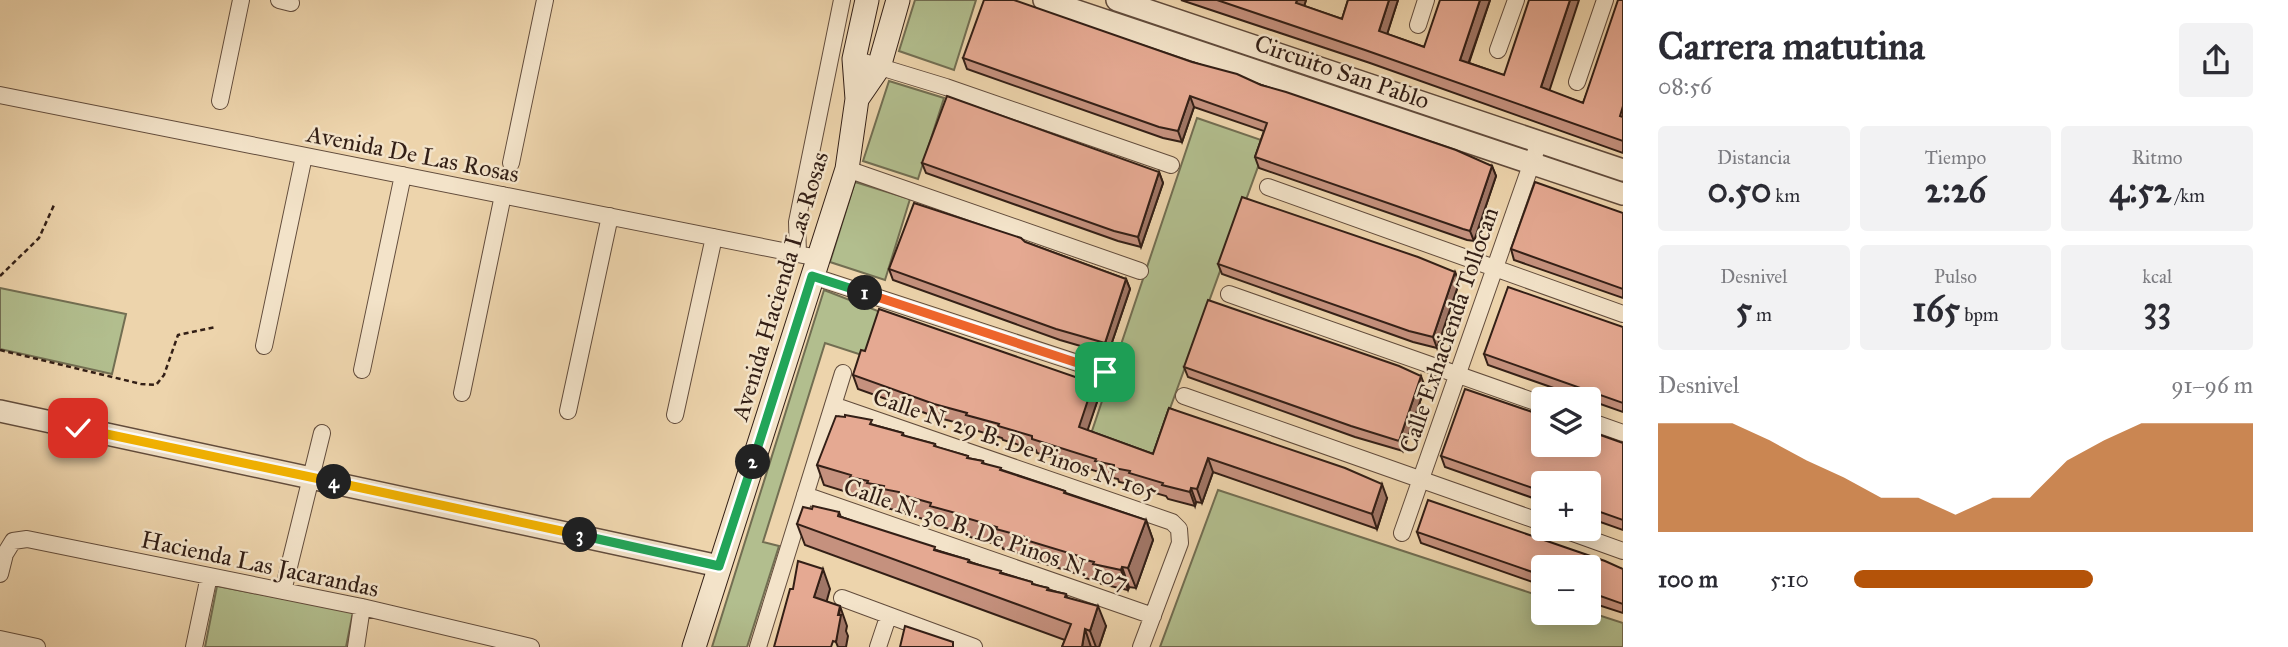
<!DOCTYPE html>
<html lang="es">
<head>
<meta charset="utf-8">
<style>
	:root { --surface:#fff; --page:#f2f2f3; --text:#2b2b33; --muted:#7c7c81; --accent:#b45309 }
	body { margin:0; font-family:"IM FELL Great Primer",serif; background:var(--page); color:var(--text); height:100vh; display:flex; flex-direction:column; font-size:26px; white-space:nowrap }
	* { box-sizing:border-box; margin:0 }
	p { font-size:23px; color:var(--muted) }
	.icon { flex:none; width:38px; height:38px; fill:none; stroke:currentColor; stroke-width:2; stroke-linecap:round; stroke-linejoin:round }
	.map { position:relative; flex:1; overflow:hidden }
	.details { display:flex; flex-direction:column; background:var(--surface); width:665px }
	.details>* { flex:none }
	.fabs { position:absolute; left:1531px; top:387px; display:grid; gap:14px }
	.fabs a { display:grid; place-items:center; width:70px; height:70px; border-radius:7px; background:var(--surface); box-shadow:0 4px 18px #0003; font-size:35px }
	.pin { position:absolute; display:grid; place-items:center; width:60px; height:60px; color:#fff; margin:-30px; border-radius:14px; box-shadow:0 4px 10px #0006 }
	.km { position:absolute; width:35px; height:35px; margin:-18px; border-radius:50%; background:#222; color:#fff; font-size:19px; line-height:35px; text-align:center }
	.round { display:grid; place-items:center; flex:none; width:74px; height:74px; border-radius:7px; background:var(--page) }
	.summary { display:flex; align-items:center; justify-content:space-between; height:119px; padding:0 35px }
	h1 { font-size:38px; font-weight:800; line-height:52px }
	.stats { display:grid; grid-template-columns:repeat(3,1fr); gap:10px; height:119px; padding:7px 35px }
	.stats div { display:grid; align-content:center; border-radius:7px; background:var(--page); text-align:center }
	.stats b { font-size:35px; font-weight:800 }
	.stats small { font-size:19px; font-weight:400 }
	.stats p { font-size:19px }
	.chart { height:196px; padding:14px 35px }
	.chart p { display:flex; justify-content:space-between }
	.chart svg { width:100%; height:126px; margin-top:7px; fill:var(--accent); opacity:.7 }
	ul { padding:0 35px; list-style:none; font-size:23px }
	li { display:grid; grid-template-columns:112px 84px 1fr; align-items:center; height:52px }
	li i { height:18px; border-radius:9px; background:var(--accent) }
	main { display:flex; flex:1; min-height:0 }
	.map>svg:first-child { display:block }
	.green { fill:#b2be8e; stroke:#726e52; stroke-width:2 }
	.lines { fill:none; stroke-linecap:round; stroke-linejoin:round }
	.minor-casing { stroke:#624c3c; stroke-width:18 }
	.tertiary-casing { stroke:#624c3c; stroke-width:24 }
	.secondary-casing { stroke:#331f16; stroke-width:25 }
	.path { stroke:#331f16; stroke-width:2.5; stroke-dasharray:5 3.5; stroke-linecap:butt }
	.minor { stroke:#f3e3c9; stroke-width:16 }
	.tertiary { stroke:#f3e3c9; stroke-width:21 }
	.secondary { stroke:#f3e3c9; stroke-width:23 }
	.wall { fill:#c5917e; stroke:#331f16; stroke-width:2 }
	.shaded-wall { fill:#a07666; stroke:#331f16; stroke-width:2 }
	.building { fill:#e5a992; stroke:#331f16; stroke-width:2 }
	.split-1-casing { stroke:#fff; stroke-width:14 }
	.split-2-casing { stroke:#fff; stroke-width:14 }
	.split-3-casing { stroke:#fff; stroke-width:14 }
	.split-4-casing { stroke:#fff; stroke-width:14 }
	.split-5-casing { stroke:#fff; stroke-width:14 }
	.split-1 { stroke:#f0652b; stroke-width:9 }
	.split-2 { stroke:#22a559; stroke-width:9 }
	.split-3 { stroke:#22a559; stroke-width:9 }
	.split-4 { stroke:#f5b400; stroke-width:9 }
	.split-5 { stroke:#f5b400; stroke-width:9 }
	.labels { text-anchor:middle; stroke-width:5; stroke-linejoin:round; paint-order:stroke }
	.street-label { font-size:24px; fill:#331f16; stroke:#f3e3c9 }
</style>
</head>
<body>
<main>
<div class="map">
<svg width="1623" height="647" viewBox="0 0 1623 647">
	<rect width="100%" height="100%" fill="#edd4ac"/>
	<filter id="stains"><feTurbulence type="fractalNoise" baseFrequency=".00286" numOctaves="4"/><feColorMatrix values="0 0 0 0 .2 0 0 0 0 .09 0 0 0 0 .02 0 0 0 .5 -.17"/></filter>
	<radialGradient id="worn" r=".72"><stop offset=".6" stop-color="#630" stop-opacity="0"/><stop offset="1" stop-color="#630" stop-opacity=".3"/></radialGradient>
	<path class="green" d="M915 0H976L954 70 899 51Z
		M889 81 944 98 918 179 863 161Z
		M1197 118 1267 142 1152 458 1091 434Z
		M855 182 910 199 885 280 830 262Z
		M0 288 126 314 112 374 0 349Z
		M824 290 883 313 868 357 825 343 763 542 779 546 747 647H712Z
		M1218 490 1543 597 1544 612H1589L1623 623V647H1160Z
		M217 586 353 612 346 647H205Z"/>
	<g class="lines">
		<defs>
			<path id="minor" d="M279 0 291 3
				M1418 25 1426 0
				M1498 50 1516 0
				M854 59 946 87 1171 165
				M1577 82 1605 0
				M0 95 818 258
				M220 101 241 0
				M511 163 545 0
				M847 169 1140 271
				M1268 187 1623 314
				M798 254 797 222 842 0
				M812 276 1105 372
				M1229 294 1544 405
				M264 346 304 156
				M362 370 403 175
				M462 393 503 195
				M1184 396 1544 523
				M833 405 1172 522 1179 529 1180 543 1141 647
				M568 411 610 216
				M675 415 714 237
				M1589 421 1623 433
				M805 495 1153 616
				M1559 528 1623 551
				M1402 533 1539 142
				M0 574 5 554 13 541 27 539 362 607 531 647
				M283 591 322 433
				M842 598 974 647
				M0 639 37 647
				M194 647 209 576
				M356 647 362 607
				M758 647 843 373
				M878 647 888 617"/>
			<path id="tertiary" d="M1044 0 1623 194
				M1117 0 1623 170
				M0 411 719 566"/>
			<path id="secondary" d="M857 99 879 67 898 0
				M694 647 847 169 857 99 854 59 867 0"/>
		</defs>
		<use href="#minor" class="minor-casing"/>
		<use href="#tertiary" class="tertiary-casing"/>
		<use href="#secondary" class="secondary-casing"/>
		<path class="path" d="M0 276 39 238 54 205
			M0 350 141 384 156 385 164 375 178 335 216 327"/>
		<use href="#minor" class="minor"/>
		<use href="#tertiary" class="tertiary"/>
		<use href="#secondary" class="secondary"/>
	</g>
	<path class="wall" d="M1181 0H1306L1304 6 1342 19 1348 0H1398L1387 34 1424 47 1490 0 1469 63 1583 103 1623 0V153L1370 63Z
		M963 58 1192 62 1261 85 1492 166 1496 176 1474 241 1467 240 1259 168 1255 157 1264 131 1194 107 1182 142 1163 138 967 69Z
		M922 163 1159 172 1163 183 1141 247 1118 241 926 173Z
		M1623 213V298L1514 260 1511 249Z
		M1025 242 1126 279 1130 289 1108 354 1060 340 893 280 889 269Z
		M1218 264 1455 272 1459 283 1437 348 1413 342 1222 274Z
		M1623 327V412L1589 400V399H1585L1488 365 1484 354Z
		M865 351 1085 382 1093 385 1098 399 1087 430 1153 454 1169 408 1387 498 1377 529 1213 472 1202 503 1196 502 1195 506 1168 499 1166 496 1134 487 1133 485 1119 482 1118 479 1101 475 1099 472 1037 453 1036 450 1003 440 1002 438 971 429 970 426 939 418 858 389 853 375Z
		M1184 367 1425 387 1403 451 1355 437 1188 377Z
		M845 417 903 433 904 436 935 444 936 447 968 456V458L983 461 984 464 1065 491 1066 493 1146 520 1153 540 1136 588 1129 587 1128 590 1101 584 1100 582 1085 578 1084 576 1036 561 1035 558 1003 549 1002 546 970 537 969 534 938 526 937 523 906 514 905 512 890 509 889 506 875 503 874 501 858 498 857 495 824 485 817 465Z
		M1623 443V530L1589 518V483H1544V502L1445 467 1441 456Z
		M839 512 841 517 936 550 969 560 970 562 1002 573 1032 582 1033 585 1048 588 1049 590 1066 594 1067 597 1106 626 1099 647H1062L1065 640 805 545 797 524Z
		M1417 532 1623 569V613L1589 602V567H1544V586L1421 543Z"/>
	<path class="shaded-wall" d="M1297 0H1306L1301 17 1296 3Z
		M1389 0H1398L1384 44 1379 31Z
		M1480 0H1490L1465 73 1460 60Z
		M1570 0H1579L1546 101 1541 87Z
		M1190 96 1194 107 1182 142 1178 131Z
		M1492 166 1496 176 1474 241 1470 231Z
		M1159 172 1163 183 1141 247 1138 237Z
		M1455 272 1459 283 1437 348 1433 337Z
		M1126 279 1130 289 1108 354 1105 343Z
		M1421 376 1425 387 1403 451 1399 441Z
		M1084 380 1090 394 1093 385 1098 399 1084 441 1079 427Z
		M1208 458 1213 472 1202 503 1197 489Z
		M1382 484 1387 498 1377 529 1372 514Z
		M1191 488 1196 502 1195 506 1190 492Z
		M1146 520 1153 540 1136 588 1128 568Z
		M1122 567 1129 587 1128 590 1121 570Z
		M823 569 830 589 822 618 814 597Z
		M840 606 847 626 846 631 848 636 846 647H838L836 642Z
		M1098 606 1106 626 1099 647H1096L1090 631Z
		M1085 629 1091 647H1082Z"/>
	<path class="building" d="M984 0H1014L1192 62 1237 74 1261 85 1286 92 1456 150 1492 166 1470 231 1463 229 1255 157 1267 123 1190 96 1178 131 1159 127 963 58Z
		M1217 0H1297L1296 3 1342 19 1348 0H1389L1379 31 1424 47 1440 0H1480L1460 60 1504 75 1529 0H1570L1541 87 1583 103 1618 0H1623V106L1620 116 1623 117V141L1365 50Z
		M947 96 1159 172 1138 237 1114 231 922 163Z
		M1535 182 1623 213V289L1511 249Z
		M1242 197 1418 257 1455 272 1433 337 1409 331 1218 264Z
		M914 203 1021 238 1025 242 1126 279 1105 343 1056 329 889 269Z
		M1508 287 1623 327V403L1484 354Z
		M1208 300 1399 366 1421 376 1399 441 1351 426 1184 367Z
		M879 309 1084 380V382L1093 385 1079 427 1153 454 1169 408 1345 468 1382 484 1372 514 1208 458 1197 489 1191 488 1190 492 1162 485 1163 483 1129 473 1130 471 1114 468V465L1095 461 1096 459 1032 439V436L998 426 999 424 966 415 967 413 934 404 853 375 861 350 865 351Z
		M1465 389 1544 416V444H1589V431L1623 443V520L1589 508V483H1544V492L1441 456Z
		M845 415 872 420 870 424 903 433 902 435 935 444 934 446 968 456 967 458 983 461 982 463 1001 468 1000 470 1065 491 1064 493 1146 520 1128 568 1122 567 1121 570 1093 564 1094 562 1078 558 1079 556 1029 541V538L996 529 997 527 963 517V515L930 506 931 503 899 494V492L883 489 884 486 867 483 868 481 850 477 851 475 817 465 836 416 845 417Z
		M1428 500 1605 561 1623 569V604L1589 592V567H1544V576L1417 532Z
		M813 506 839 512 838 516 935 547 934 550 969 560 968 562 1001 571 1000 573 1032 582V584L1048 588 1047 590 1066 594 1065 597 1098 606 1090 631 1085 629 1082 647H1062L1071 624 797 524 803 507 812 509Z
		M798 561 823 569 814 597 840 606 838 615H841L836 642 833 641 831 647H774L790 589H793Z
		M905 626 953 642V647H900Z"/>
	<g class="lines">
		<defs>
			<path id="split-1" d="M865 293 1105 372"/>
			<path id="split-2" d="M753 462 812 276 865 293"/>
			<path id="split-3" d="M580 535 719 566 753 462"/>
			<path id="split-4" d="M334 482 580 535"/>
			<path id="split-5" d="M78 428 334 482"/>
		</defs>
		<use href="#split-1" class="split-1-casing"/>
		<use href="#split-2" class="split-2-casing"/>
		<use href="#split-3" class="split-3-casing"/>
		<use href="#split-4" class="split-4-casing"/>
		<use href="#split-5" class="split-5-casing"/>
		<use href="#split-1" class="split-1"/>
		<use href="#split-2" class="split-2"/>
		<use href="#split-3" class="split-3"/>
		<use href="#split-4" class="split-4"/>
		<use href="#split-5" class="split-5"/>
	</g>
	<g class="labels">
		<g class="street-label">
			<text transform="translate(1342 72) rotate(19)" y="8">Circuito San Pablo</text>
			<text transform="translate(413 154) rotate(11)" y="8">Avenida De Las Rosas</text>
			<text transform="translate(780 286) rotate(-73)" y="8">Avenida Hacienda Las Rosas</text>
			<text transform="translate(1449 330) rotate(-71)" y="8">Calle Exhacienda Tollocan</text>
			<text transform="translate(1015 444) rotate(19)" y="8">Calle N. 29 B. De Pinos N. 105</text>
			<text transform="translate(986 534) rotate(19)" y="8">Calle N. 30 B. De Pinos N. 107</text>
			<text transform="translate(260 564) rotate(12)" y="8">Hacienda Las Jacarandas</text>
		</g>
	</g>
	<rect width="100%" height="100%" filter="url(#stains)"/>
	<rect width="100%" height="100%" fill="url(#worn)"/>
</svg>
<div class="fabs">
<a><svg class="icon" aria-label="layers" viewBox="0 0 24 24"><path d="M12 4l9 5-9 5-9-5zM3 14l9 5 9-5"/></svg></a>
<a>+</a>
<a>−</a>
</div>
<div class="pin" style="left:1105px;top:372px;background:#1e9e55"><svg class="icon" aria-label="arrive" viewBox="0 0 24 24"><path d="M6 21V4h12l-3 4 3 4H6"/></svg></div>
<div class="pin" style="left:78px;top:428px;background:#d93025"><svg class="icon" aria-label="check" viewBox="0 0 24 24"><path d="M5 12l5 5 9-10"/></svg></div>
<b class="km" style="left:865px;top:293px">1</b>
<b class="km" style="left:753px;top:462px">2</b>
<b class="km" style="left:580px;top:535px">3</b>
<b class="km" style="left:334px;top:482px">4</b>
</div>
<section class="details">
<div class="summary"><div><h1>Carrera matutina</h1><p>08:56</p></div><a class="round"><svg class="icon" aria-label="share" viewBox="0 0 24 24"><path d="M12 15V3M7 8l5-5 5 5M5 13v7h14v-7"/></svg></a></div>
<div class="stats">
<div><p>Distancia</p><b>0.50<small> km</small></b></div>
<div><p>Tiempo</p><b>2:26</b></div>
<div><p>Ritmo</p><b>4:52<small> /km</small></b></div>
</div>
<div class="stats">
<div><p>Desnivel</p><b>5<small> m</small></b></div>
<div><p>Pulso</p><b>165<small> bpm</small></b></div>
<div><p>kcal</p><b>33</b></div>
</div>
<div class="chart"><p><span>Desnivel</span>91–96 m</p>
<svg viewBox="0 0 160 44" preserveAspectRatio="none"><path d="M0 44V6L10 6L20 6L30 12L40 19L50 25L60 32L70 32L80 38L90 32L100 32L110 19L120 12L130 6L140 6L150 6L160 6V44z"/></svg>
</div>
<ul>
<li><b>100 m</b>5:10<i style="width:60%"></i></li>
</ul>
</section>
</main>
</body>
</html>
